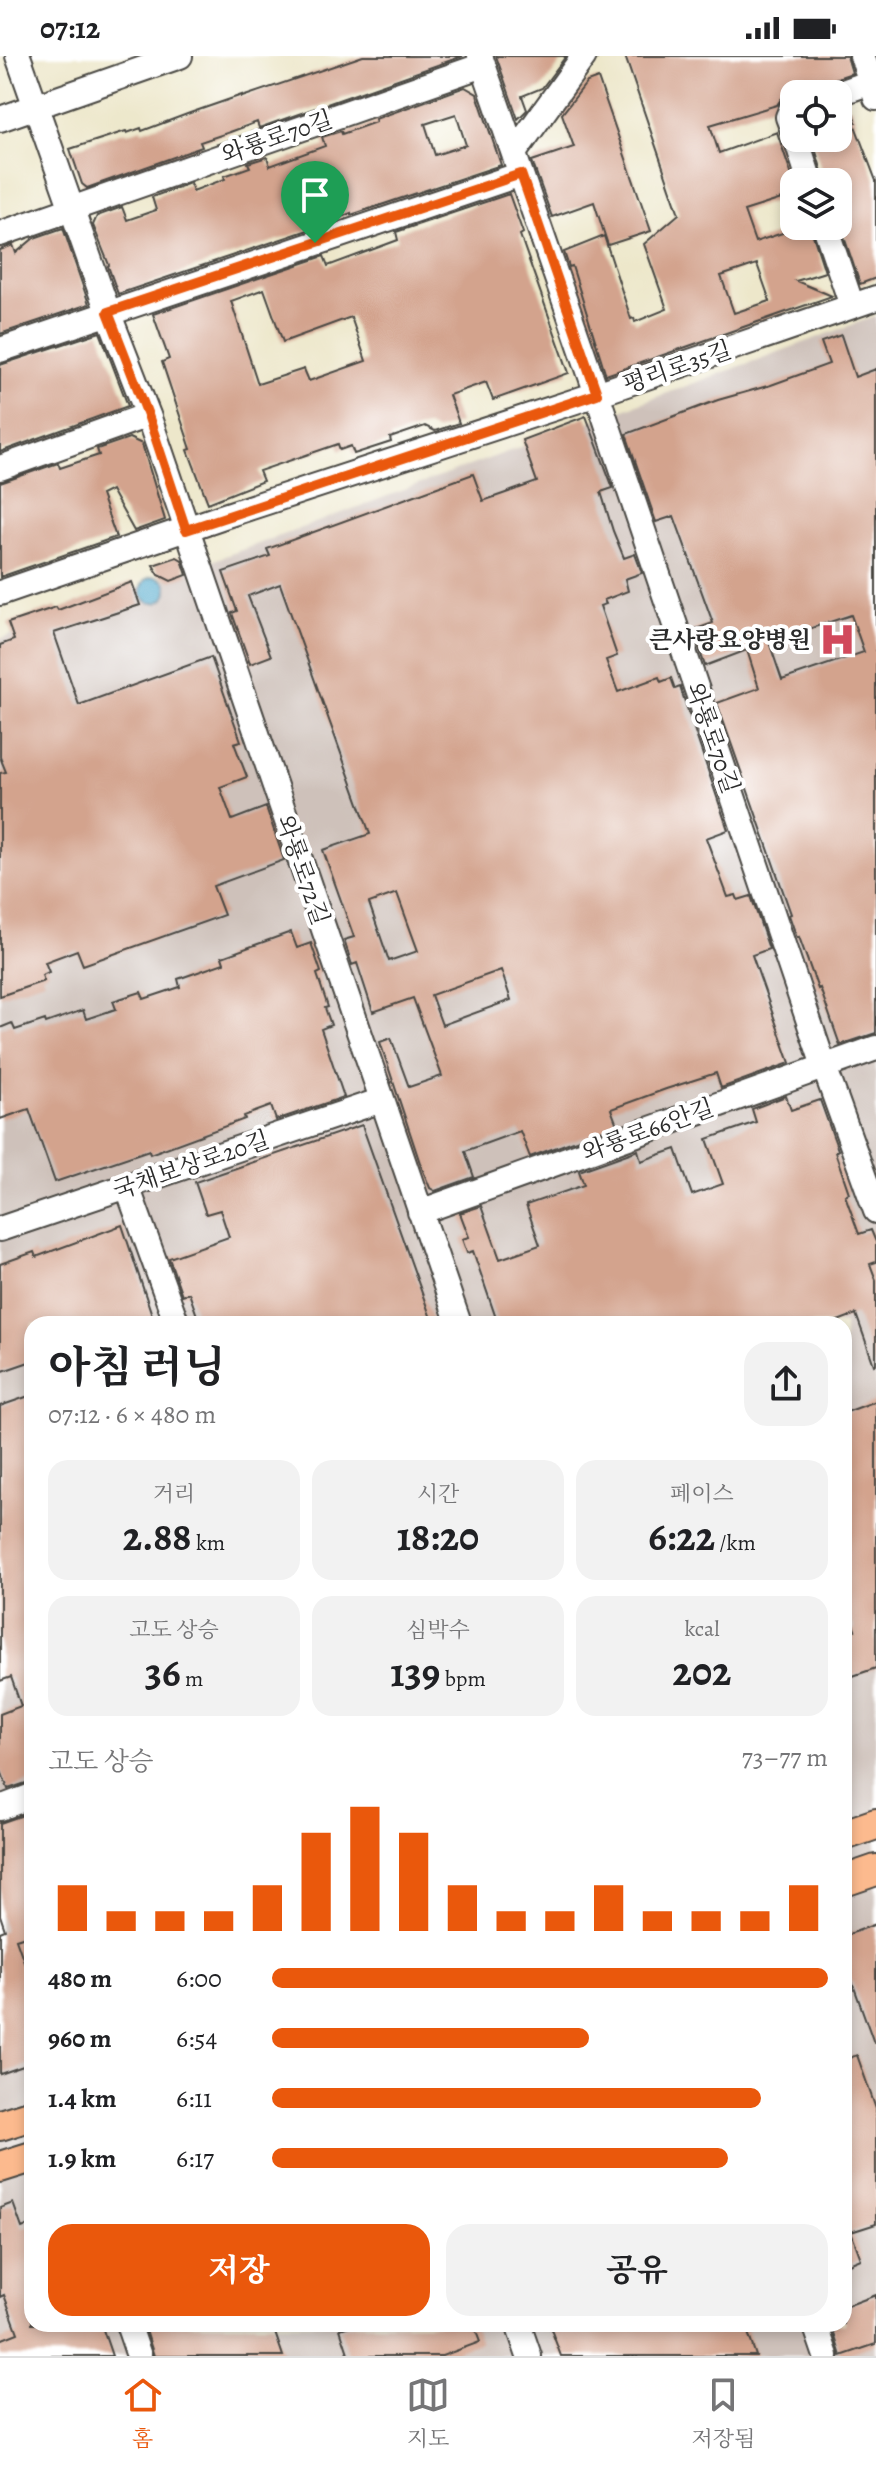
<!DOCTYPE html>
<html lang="ko">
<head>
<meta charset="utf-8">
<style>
	:root { --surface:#fff; --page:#f2f2f2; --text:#202124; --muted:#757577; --line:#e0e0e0; --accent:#ea580c }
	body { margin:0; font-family:Alegreya,"Noto Serif KR",serif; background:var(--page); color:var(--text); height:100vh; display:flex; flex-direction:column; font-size:30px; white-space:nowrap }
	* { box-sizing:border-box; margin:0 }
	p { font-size:26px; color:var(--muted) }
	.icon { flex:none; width:44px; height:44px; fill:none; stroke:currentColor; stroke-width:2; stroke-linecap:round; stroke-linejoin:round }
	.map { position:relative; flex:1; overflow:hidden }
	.panel { position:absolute; left:24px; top:1260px; width:828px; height:1016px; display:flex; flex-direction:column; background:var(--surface); border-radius:24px; box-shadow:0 4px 12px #0003 }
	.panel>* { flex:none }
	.controls { position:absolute; left:780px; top:24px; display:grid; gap:16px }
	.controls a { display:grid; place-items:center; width:72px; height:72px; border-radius:16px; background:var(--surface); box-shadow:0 4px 12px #0003; font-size:40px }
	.pin { position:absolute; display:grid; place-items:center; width:68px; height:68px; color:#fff; margin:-82px -34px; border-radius:50% 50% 50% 0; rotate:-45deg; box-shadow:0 0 8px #0007 }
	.pin .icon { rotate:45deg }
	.round { display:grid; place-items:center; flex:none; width:84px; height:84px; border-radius:24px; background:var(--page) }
	.headline { display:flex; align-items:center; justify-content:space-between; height:136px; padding:0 24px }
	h1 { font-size:44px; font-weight:700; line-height:60px }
	.metrics { display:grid; grid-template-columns:repeat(3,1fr); gap:12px; height:136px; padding:8px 24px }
	.metrics div { display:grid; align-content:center; border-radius:20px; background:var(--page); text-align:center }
	.metrics b { font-size:40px; font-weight:700 }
	.metrics small { font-size:22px; font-weight:400 }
	.metrics p { font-size:22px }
	.chart { height:224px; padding:16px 24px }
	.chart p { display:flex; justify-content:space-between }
	.chart svg { width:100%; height:144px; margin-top:8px; stroke:var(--accent); stroke-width:6 }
	.action { display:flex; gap:16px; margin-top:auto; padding:16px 24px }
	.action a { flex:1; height:92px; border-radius:24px; background:var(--accent); color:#fff; font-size:32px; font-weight:700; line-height:92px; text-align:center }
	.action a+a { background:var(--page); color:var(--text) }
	ul { padding:0 24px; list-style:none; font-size:26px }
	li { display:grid; grid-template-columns:128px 96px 1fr; align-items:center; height:60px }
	li i { height:20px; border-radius:10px; background:var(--accent) }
	.status { display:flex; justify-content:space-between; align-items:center; height:56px; padding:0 40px; background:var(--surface); direction:ltr }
	.status svg { height:22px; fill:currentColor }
	.tabs { display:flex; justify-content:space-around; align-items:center; height:112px; border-top:2px solid var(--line); background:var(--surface); font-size:22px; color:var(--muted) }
	.tabs a { display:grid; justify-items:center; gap:4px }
	.tabs .on { color:var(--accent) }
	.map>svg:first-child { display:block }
	.industrial { fill:#cec1ba; fill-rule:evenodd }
	.water { fill:#4da7cb; stroke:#3c697b; stroke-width:2 }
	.building { fill:#d3a38d; fill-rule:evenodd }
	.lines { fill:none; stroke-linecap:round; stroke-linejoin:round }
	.minor-casing { stroke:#484743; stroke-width:28 }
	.major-casing { stroke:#484743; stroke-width:34 }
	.minor { stroke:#fff; stroke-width:24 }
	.major { stroke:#fcba8e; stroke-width:30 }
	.route-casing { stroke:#fff; stroke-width:16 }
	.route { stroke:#ea580c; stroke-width:10 }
	.labels { text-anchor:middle; stroke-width:8; stroke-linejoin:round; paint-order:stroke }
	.street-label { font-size:24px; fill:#2b2b2b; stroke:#fff }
	.poi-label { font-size:24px; font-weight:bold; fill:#2b2b2b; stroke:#fff; text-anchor:end }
</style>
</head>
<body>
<div class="status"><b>07:12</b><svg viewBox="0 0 49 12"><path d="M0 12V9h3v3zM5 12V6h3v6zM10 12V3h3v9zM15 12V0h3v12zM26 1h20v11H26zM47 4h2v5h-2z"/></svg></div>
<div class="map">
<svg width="876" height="2300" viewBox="0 0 876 2300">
	<rect width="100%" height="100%" fill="#fff"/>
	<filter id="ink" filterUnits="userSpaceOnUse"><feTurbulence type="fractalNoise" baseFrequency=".0125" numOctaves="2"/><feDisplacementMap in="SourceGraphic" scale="16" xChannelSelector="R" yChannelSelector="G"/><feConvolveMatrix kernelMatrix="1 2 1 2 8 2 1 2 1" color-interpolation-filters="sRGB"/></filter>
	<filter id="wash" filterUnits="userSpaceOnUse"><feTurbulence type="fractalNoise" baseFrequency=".006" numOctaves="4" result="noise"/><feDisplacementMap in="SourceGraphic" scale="32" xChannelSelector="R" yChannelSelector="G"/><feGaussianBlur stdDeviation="1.8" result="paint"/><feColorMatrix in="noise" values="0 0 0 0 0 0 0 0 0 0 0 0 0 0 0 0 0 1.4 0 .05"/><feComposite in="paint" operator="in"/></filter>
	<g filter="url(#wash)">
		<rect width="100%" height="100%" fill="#ede7ca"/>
		<path class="industrial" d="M876 260V2300H0V583ZM32 1268H844V2268H32Z"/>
		<path class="water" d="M141 534a13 13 0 1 1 26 0a13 13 0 1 1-26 0Z"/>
		<g id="blocks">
			<path class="building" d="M363 0H463L259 72 257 66 230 76 200 86 202 91 87 132 82 128 70 93 126 75 127 77 141 72 142 75 190 57 242 39V41Z
				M496 0H566L542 32 522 40 527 54 518 63Z
				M625 0H847L852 17 831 24 823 34 812 38 789 39 781 43 777 49 710 69 719 97 777 76 794 126V139L744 155 755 186 804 170H810L825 216 796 225 832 240 606 319 572 210 569 211 564 196 604 180 631 263 634 262 635 266 667 253 644 188 679 158ZM757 208 770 245 734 257 721 220Z
				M598 22 651 175 608 189 594 146 552 161 532 105 574 91 562 58 587 26Z
				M465 31 477 38 501 109 351 159V157L314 172 118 238 108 210 109 209 93 169 97 160 122 151 127 164 156 154 152 141 190 127 193 135 225 123 224 120 250 111 248 107 267 101 270 110 325 90 322 81 341 75 342 78 376 66 375 63ZM456 58 466 89 435 99 425 68Z
				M851 51 856 66 854 67 876 125V222L860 228 838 163V126H825L812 82H838V55Z
				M509 138 523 177 520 179 569 317 493 344 486 326 449 339 459 367 435 375 425 370 390 382 391 386 354 398 351 390 340 394 338 388 259 415 263 425 208 447 188 394 191 393 162 306 169 303 153 258 324 200 328 210 398 184 396 176ZM264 233 283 286 351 261 366 305 309 325 304 313 258 328 231 245Z
				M63 172 89 248 0 278V194L13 189 16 197 34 182Z
				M100 276 128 350 0 396V309Z
				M841 279 855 321 876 313V977L840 989 820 932 818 933 799 881 797 882 789 859 791 858 717 647 759 632 747 594 705 610 693 574 713 567 674 460 656 466 626 378 718 344 771 329 829 308 821 286ZM851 559 864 596 782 624 769 586Z
				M586 360 613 432 601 436 613 475 624 502 635 498 642 517 625 523 628 535 604 544 606 548 600 550 617 600 606 604 618 636 659 621 661 626 671 622 675 633 680 631 728 774 706 782 728 841 736 839 738 844 751 840 769 893 752 899 790 1007 721 1032 716 1017 666 1033 611 1053 617 1069 530 1101 520 1075 465 1095 474 1121 435 1135 430 1132 421 1110 380 986 391 982 409 1031 442 1020 413 942 373 956 357 907 352 909 344 884 354 881 323 794 370 778 280 528 248 540 271 600 250 608 232 557 237 555 223 516 270 500 267 493 473 418 483 445 537 426 522 384ZM397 837 418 895 389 905 369 847ZM501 914 511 944 442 969 431 939Z
				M129 382 142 388 165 464 134 475 111 434 101 439 116 481 0 521V427L58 407 60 412 99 399 97 393Z
				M177 501 182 504 187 519 171 525 159 519 153 509Z
				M132 526 140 549 54 577 79 649 211 601 241 685 234 687 247 721 220 731 232 764 266 751 284 804 213 830 224 859 83 909 77 894 45 906 49 916 42 919 44 925 0 940V717L6 716 0 701V589L14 584 8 567 56 551 58 554Z
				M291 876 297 892 311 887 321 916 317 918 328 951 325 952 331 969 321 973 344 1041 276 1064 271 1050 244 1060 245 1063 150 1098 149 1094 55 1126 29 1053 0 1063V972L12 967 15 974 45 964 46 967 83 954 86 963 116 953 113 945 141 936 144 943 180 931 178 923 224 907 222 901Z
				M786 1040 791 1054 820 1044 838 1094 835 1096 849 1137 845 1139 859 1178 871 1174 876 1186V1206L870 1208 876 1224V1308L874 1309 856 1258 830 1268H498L473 1195 467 1197 462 1183 469 1181 460 1157 481 1150 500 1203 540 1189 526 1149 584 1129 579 1115 638 1094 641 1105 676 1093 692 1139 723 1128 707 1083 756 1066 752 1053Z
				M362 1069 433 1268H200L189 1237 182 1239 169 1202 229 1181 220 1154 206 1158 195 1126Z
				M122 1169 155 1268H32V1305L0 1316V1208L34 1196 36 1201Z
				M32 1339V1725L8 1733 0 1712V1658L21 1650 11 1621 0 1625V1350Z
				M876 1345V1612L844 1623V1577L855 1574 844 1543V1357Z
				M32 1756V1878L16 1883 32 1928V2007L0 2018V1876L5 1874 0 1859V1767Z
				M876 1868V1987H874L844 1903V1880Z
				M857 1999 876 2053V2168L851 2176 861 2203 844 2210V2004Z
				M13 2147 22 2172 32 2168V2268H101L112 2300H0V2284L18 2277 4 2239 0 2241V2152Z
				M876 2239V2288L841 2300 831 2268H844V2251Z
				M144 2268H272L283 2300H154Z
				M355 2268H473L480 2286 442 2300H349L340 2273Z
				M549 2268H745L756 2300H561Z"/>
		</g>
	</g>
	<g filter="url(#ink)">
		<use href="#blocks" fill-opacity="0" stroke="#484743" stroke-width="2"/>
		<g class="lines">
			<defs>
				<path id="minor" d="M18 0 108 256 148 359 459 1268
					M480 0 597 338 824 1010 876 1155
					M862 0 871 26 876 24
					M837 38 871 26 876 42
					M794 53 791 54 788 61 794 77
					M0 63 180 0
					M796 82 810 126
					M514 97 584 0
					M825 170 852 250
					M0 178 483 9
					M0 294 521 118
					M0 412 148 359
					M0 537 224 460 597 338 876 242
					M127 1130 177 1268
					M420 1156 876 992
					M0 1173 382 1044
					M0 1752 32 1740
					M128 2268 139 2300
					M518 2268 529 2300
					M815 2268 826 2300"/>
				<path id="major" d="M844 1779 876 1768
					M844 1825 876 1814
					M0 2069 32 2059
					M0 2111 32 2101"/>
			</defs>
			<use href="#minor" class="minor-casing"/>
			<use href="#major" class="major-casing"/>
			<use href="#minor" class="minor"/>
			<use href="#major" class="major"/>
		</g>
	</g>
	<g class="lines" filter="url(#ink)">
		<defs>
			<path id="route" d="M521 118 597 338 186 474 148 359 108 256Z"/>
		</defs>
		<use href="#route" class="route-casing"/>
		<use href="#route" class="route"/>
	</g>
	<defs>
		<symbol id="hospital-bare" viewBox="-9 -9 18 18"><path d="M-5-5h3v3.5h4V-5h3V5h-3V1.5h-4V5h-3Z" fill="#d1495b" stroke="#fff" stroke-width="2.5" paint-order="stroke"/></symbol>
	</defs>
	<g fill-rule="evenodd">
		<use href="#hospital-bare" x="812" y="558" width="51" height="51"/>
	</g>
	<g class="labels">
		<g class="street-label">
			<text transform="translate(277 81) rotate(-19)" y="8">와룡로70길</text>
			<text transform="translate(677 311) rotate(-19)" y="8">평리로35길</text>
			<text transform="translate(713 682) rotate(71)" y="8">와룡로70길</text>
			<text transform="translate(303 814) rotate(71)" y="8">와룡로72길</text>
			<text transform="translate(648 1074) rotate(-20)" y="8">와룡로66안길</text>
			<text transform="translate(191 1109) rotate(-19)" y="8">국채보상로20길</text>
		</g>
		<g class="poi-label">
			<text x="811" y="592">큰사랑요양병원</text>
		</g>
	</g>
</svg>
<div class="controls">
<a><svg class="icon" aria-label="locate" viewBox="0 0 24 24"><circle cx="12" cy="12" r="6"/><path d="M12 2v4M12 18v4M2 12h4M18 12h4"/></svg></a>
<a><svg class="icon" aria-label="layers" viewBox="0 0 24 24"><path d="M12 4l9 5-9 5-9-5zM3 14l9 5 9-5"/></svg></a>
</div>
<div class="pin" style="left:315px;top:187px;background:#1e9e55"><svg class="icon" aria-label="arrive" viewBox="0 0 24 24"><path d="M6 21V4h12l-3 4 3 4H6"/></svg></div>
<section class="panel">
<div class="headline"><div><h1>아침 러닝</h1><p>07:12 · 6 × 480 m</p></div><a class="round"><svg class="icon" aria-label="share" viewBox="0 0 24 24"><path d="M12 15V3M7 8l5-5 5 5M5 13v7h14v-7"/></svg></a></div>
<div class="metrics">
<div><p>거리</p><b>2.88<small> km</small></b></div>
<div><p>시간</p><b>18:20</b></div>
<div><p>페이스</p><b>6:22<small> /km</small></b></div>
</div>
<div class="metrics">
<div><p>고도 상승</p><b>36<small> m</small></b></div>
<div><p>심박수</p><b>139<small> bpm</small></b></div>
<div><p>kcal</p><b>202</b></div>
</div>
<div class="chart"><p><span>고도 상승</span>73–77 m</p>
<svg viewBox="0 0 160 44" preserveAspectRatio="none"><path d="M5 44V30M15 44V38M25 44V38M35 44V38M45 44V30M55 44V14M65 44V6M75 44V14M85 44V30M95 44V38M105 44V38M115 44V30M125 44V38M135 44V38M145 44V38M155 44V30"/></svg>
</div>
<ul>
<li><b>480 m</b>6:00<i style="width:100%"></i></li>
<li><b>960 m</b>6:54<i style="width:57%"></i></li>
<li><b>1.4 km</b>6:11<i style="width:88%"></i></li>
<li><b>1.9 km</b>6:17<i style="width:82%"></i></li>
</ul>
<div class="action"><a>저장</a><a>공유</a></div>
</section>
</div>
<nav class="tabs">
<a class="on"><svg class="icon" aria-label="home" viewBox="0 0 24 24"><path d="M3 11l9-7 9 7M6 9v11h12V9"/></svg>홈</a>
<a><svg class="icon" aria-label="map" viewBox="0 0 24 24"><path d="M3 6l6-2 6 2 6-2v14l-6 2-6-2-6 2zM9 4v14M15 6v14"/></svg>지도</a>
<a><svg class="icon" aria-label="saved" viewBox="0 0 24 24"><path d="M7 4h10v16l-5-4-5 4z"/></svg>저장됨</a>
</nav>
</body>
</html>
